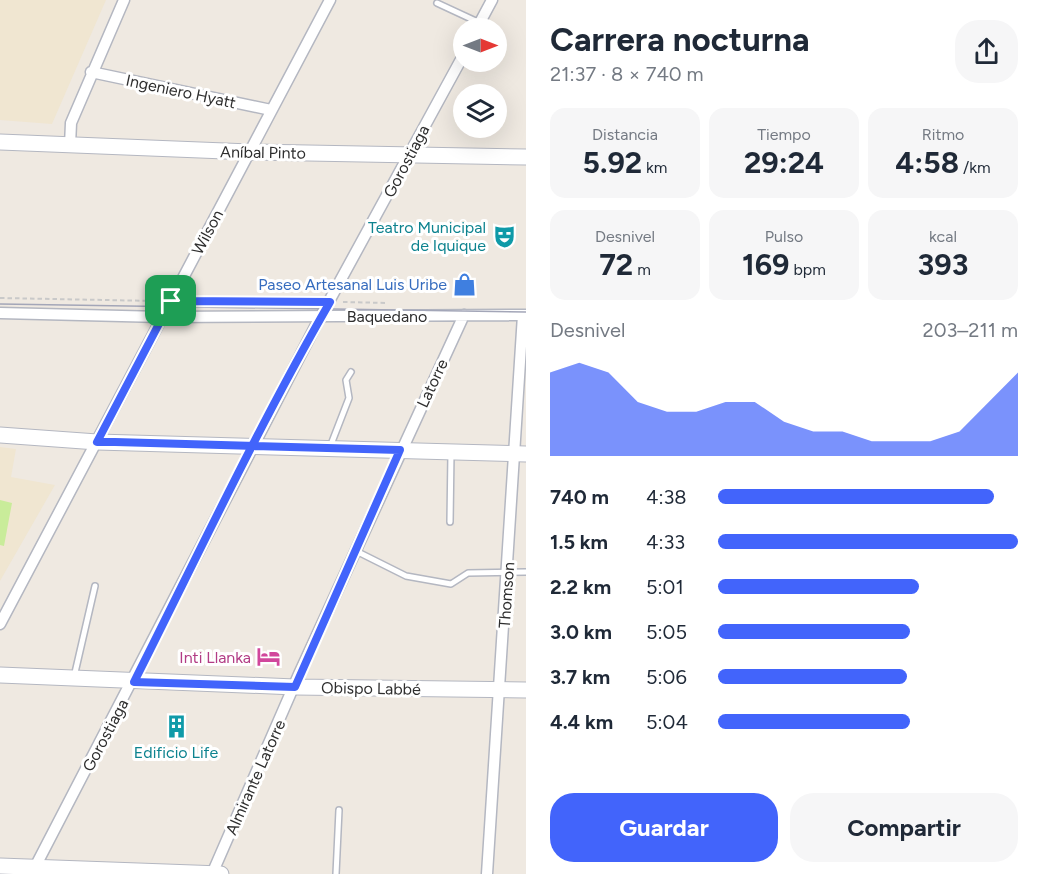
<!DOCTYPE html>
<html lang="es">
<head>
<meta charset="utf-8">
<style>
	:root { --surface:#fff; --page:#f6f6f7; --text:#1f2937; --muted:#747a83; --accent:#4264fb }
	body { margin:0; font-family:Figtree,sans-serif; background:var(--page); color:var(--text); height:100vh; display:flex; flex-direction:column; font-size:22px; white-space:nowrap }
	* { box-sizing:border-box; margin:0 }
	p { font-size:20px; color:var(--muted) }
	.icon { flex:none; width:33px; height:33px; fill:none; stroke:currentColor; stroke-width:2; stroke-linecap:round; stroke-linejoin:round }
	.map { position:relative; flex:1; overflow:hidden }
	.details { display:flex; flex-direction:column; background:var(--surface); width:516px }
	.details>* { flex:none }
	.needle { width:39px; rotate:90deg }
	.tools { position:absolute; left:453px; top:18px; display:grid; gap:12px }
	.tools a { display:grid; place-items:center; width:54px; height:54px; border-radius:50%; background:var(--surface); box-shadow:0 6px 24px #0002; font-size:30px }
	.pin { position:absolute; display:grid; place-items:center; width:51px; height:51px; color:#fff; margin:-26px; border-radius:12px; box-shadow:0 3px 9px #0006 }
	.round { display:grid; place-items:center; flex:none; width:63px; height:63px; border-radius:24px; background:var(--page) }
	.overview { display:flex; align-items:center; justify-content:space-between; height:102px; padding:0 24px }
	h1 { font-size:33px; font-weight:700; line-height:45px }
	.figures { display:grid; grid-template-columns:repeat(3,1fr); gap:9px; height:102px; padding:6px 24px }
	.figures div { display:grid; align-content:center; border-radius:15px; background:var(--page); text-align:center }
	.figures b { font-size:30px; font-weight:700 }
	.figures small { font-size:16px; font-weight:400 }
	.figures p { font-size:16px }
	.chart { height:168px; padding:12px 24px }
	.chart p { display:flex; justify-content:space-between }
	.chart svg { width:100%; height:108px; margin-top:6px; fill:var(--accent); opacity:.7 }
	.action { display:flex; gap:12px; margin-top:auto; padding:12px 24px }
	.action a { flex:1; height:69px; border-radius:24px; background:var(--accent); color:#fff; font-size:24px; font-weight:700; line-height:69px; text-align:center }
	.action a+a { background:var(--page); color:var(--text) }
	ul { padding:0 24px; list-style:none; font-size:20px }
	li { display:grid; grid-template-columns:96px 72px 1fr; align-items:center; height:45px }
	li i { height:15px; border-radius:8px; background:var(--accent) }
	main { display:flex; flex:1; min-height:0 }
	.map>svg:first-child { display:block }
	.education { fill:#f0e6d1 }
	.pitch { fill:#c9ec9a }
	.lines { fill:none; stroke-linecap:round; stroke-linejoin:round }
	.lane-casing { stroke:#b4b7c1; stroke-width:8 }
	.street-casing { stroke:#b4b7c1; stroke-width:13 }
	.secondary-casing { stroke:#b4b7c1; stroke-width:17 }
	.path { stroke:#c9c9c9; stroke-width:2; stroke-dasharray:4.5 3; stroke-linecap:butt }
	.lane { stroke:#fff; stroke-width:5 }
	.street { stroke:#fff; stroke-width:10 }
	.secondary { stroke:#fff; stroke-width:15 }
	.tram { stroke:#a3a6b8; stroke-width:1.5 }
	.route-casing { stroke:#fff; stroke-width:12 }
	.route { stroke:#4264fb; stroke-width:8 }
	.labels { text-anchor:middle; stroke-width:6; stroke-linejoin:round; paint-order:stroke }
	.street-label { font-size:16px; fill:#2e2e2e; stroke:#fff }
	.culture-label { font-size:16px; fill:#0d838f; stroke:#fff; text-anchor:end }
	.shop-label { font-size:16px; fill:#366cbe; stroke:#fff; text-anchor:end }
	.hotel-label { font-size:16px; fill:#b23c85; stroke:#fff; text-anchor:end }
</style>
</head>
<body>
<main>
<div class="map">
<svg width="526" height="874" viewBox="0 0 526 874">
	<rect width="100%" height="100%" fill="#efe9e1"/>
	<path class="education" d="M0 0H106L52 124 0 120Z
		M0 447 16 449 11 477 55 485 0 581Z"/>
	<path class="pitch" d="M0 500 12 503 4 546 0 545Z"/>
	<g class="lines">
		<defs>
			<path id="lane" d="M437 3 480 23
				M330 447 349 398 346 380 351 372
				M450 522 451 453
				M356 551 406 576 451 584 468 573 526 572
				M74 677 95 586
				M336 874 339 810"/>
			<path id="street" d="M477 28 492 0
				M91 72 271 110
				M70 145 71 123 124 0
				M0 313 162 317 526 315
				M0 624 330 0
				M33 871 315 327 464 54
				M212 874 299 674 464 315
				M487 874 523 315"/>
			<path id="secondary" d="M0 142 250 152 526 157
				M0 435 97 442 526 454
				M0 675 295 687 526 690
				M0 866 221 874"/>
		</defs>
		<use href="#lane" class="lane-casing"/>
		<use href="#street" class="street-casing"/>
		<use href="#secondary" class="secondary-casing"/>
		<path class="path" d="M0 298 157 301
			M184 301 316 302
			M343 302 388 303"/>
		<use href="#lane" class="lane"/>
		<use href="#street" class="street"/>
		<use href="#secondary" class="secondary"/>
		<path class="tram" d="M0 304 526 312"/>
	</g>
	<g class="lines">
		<defs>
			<path id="route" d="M171 301 97 442H115L400 450 295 687 134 682C198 555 259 425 330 302L171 301"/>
		</defs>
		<use href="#route" class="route-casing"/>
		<use href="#route" class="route"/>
	</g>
	<defs>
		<symbol id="theatre-bare" viewBox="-9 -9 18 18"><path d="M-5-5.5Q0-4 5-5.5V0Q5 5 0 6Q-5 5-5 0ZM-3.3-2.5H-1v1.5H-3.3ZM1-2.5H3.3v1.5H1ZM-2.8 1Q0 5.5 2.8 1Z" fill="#0f9aa8" stroke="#fff" stroke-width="2.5" paint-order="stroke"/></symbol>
		<symbol id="shop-bare" viewBox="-9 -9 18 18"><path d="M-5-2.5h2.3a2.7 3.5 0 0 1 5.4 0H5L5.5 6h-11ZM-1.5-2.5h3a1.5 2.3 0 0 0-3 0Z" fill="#3f7fe0" stroke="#fff" stroke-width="2.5" paint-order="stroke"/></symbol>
		<symbol id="hotel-bare" viewBox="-9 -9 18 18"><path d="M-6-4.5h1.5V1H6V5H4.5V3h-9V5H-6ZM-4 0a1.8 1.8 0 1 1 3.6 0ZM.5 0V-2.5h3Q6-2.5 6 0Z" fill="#d1479c" stroke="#fff" stroke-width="2.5" paint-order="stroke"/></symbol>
		<symbol id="building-bare" viewBox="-9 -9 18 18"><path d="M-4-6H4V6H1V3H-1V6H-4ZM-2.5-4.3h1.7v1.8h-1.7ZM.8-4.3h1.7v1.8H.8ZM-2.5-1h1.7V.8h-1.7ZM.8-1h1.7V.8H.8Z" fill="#0f9aa8" stroke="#fff" stroke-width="2.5" paint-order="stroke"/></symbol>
	</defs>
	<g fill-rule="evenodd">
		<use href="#theatre-bare" x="488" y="220" width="33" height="33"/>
		<use href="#shop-bare" x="448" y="268" width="33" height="33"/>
		<use href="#hotel-bare" x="252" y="640" width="33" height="33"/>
		<use href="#building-bare" x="160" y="710" width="33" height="33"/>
	</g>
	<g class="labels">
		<g class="street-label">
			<text transform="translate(181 91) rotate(12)" y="6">Ingeniero Hyatt</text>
			<text transform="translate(263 152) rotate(1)" y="6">Aníbal Pinto</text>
			<text transform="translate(406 161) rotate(-62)" y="6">Gorostiaga</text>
			<text transform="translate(207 232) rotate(-62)" y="6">Wilson</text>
			<text x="387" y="322">Baquedano</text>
			<text transform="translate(432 383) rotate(-65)" y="6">Latorre</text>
			<text transform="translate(506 595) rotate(-86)" y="6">Thomson</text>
			<text transform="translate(371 688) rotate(1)" y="6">Obispo Labbé</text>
			<text transform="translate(105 735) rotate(-62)" y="6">Gorostiaga</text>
			<text transform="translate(255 777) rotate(-66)" y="6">Almirante Latorre</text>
		</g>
		<g class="culture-label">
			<text x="486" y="233">Teatro Municipal<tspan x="486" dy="18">de Iquique</tspan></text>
			<text x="176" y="758" text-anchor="middle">Edificio Life</text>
		</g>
		<g class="shop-label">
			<text x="447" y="290">Paseo Artesanal Luis Uribe</text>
		</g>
		<g class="hotel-label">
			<text x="251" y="663">Inti Llanka</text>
		</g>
	</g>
</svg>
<div class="tools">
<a><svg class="needle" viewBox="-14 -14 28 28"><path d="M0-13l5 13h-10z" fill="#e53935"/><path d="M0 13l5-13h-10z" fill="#747a83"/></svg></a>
<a><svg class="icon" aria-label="layers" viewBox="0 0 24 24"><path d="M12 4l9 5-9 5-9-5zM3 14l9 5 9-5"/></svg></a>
</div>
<div class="pin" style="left:171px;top:301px;background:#1e9e55"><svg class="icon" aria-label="arrive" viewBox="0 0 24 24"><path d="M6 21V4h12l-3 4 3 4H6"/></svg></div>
</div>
<section class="details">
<div class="overview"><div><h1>Carrera nocturna</h1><p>21:37 · 8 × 740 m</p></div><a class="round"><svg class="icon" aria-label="share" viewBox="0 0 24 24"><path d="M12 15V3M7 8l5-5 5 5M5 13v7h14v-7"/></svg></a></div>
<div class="figures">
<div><p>Distancia</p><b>5.92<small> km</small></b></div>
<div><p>Tiempo</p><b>29:24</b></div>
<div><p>Ritmo</p><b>4:58<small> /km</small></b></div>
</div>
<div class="figures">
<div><p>Desnivel</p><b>72<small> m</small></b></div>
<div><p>Pulso</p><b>169<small> bpm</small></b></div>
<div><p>kcal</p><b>393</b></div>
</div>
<div class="chart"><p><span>Desnivel</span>203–211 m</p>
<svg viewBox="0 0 160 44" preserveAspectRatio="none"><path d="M0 44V10L10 6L20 10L30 22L40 26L50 26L60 22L70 22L80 30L90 34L100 34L110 38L120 38L130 38L140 34L150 22L160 10V44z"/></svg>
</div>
<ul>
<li><b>740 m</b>4:38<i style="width:92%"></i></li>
<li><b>1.5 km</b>4:33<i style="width:100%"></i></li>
<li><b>2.2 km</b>5:01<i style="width:67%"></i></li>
<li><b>3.0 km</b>5:05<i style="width:64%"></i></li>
<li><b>3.7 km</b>5:06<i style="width:63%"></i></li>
<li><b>4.4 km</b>5:04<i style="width:64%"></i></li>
</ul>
<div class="action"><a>Guardar</a><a>Compartir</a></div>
</section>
</main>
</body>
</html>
